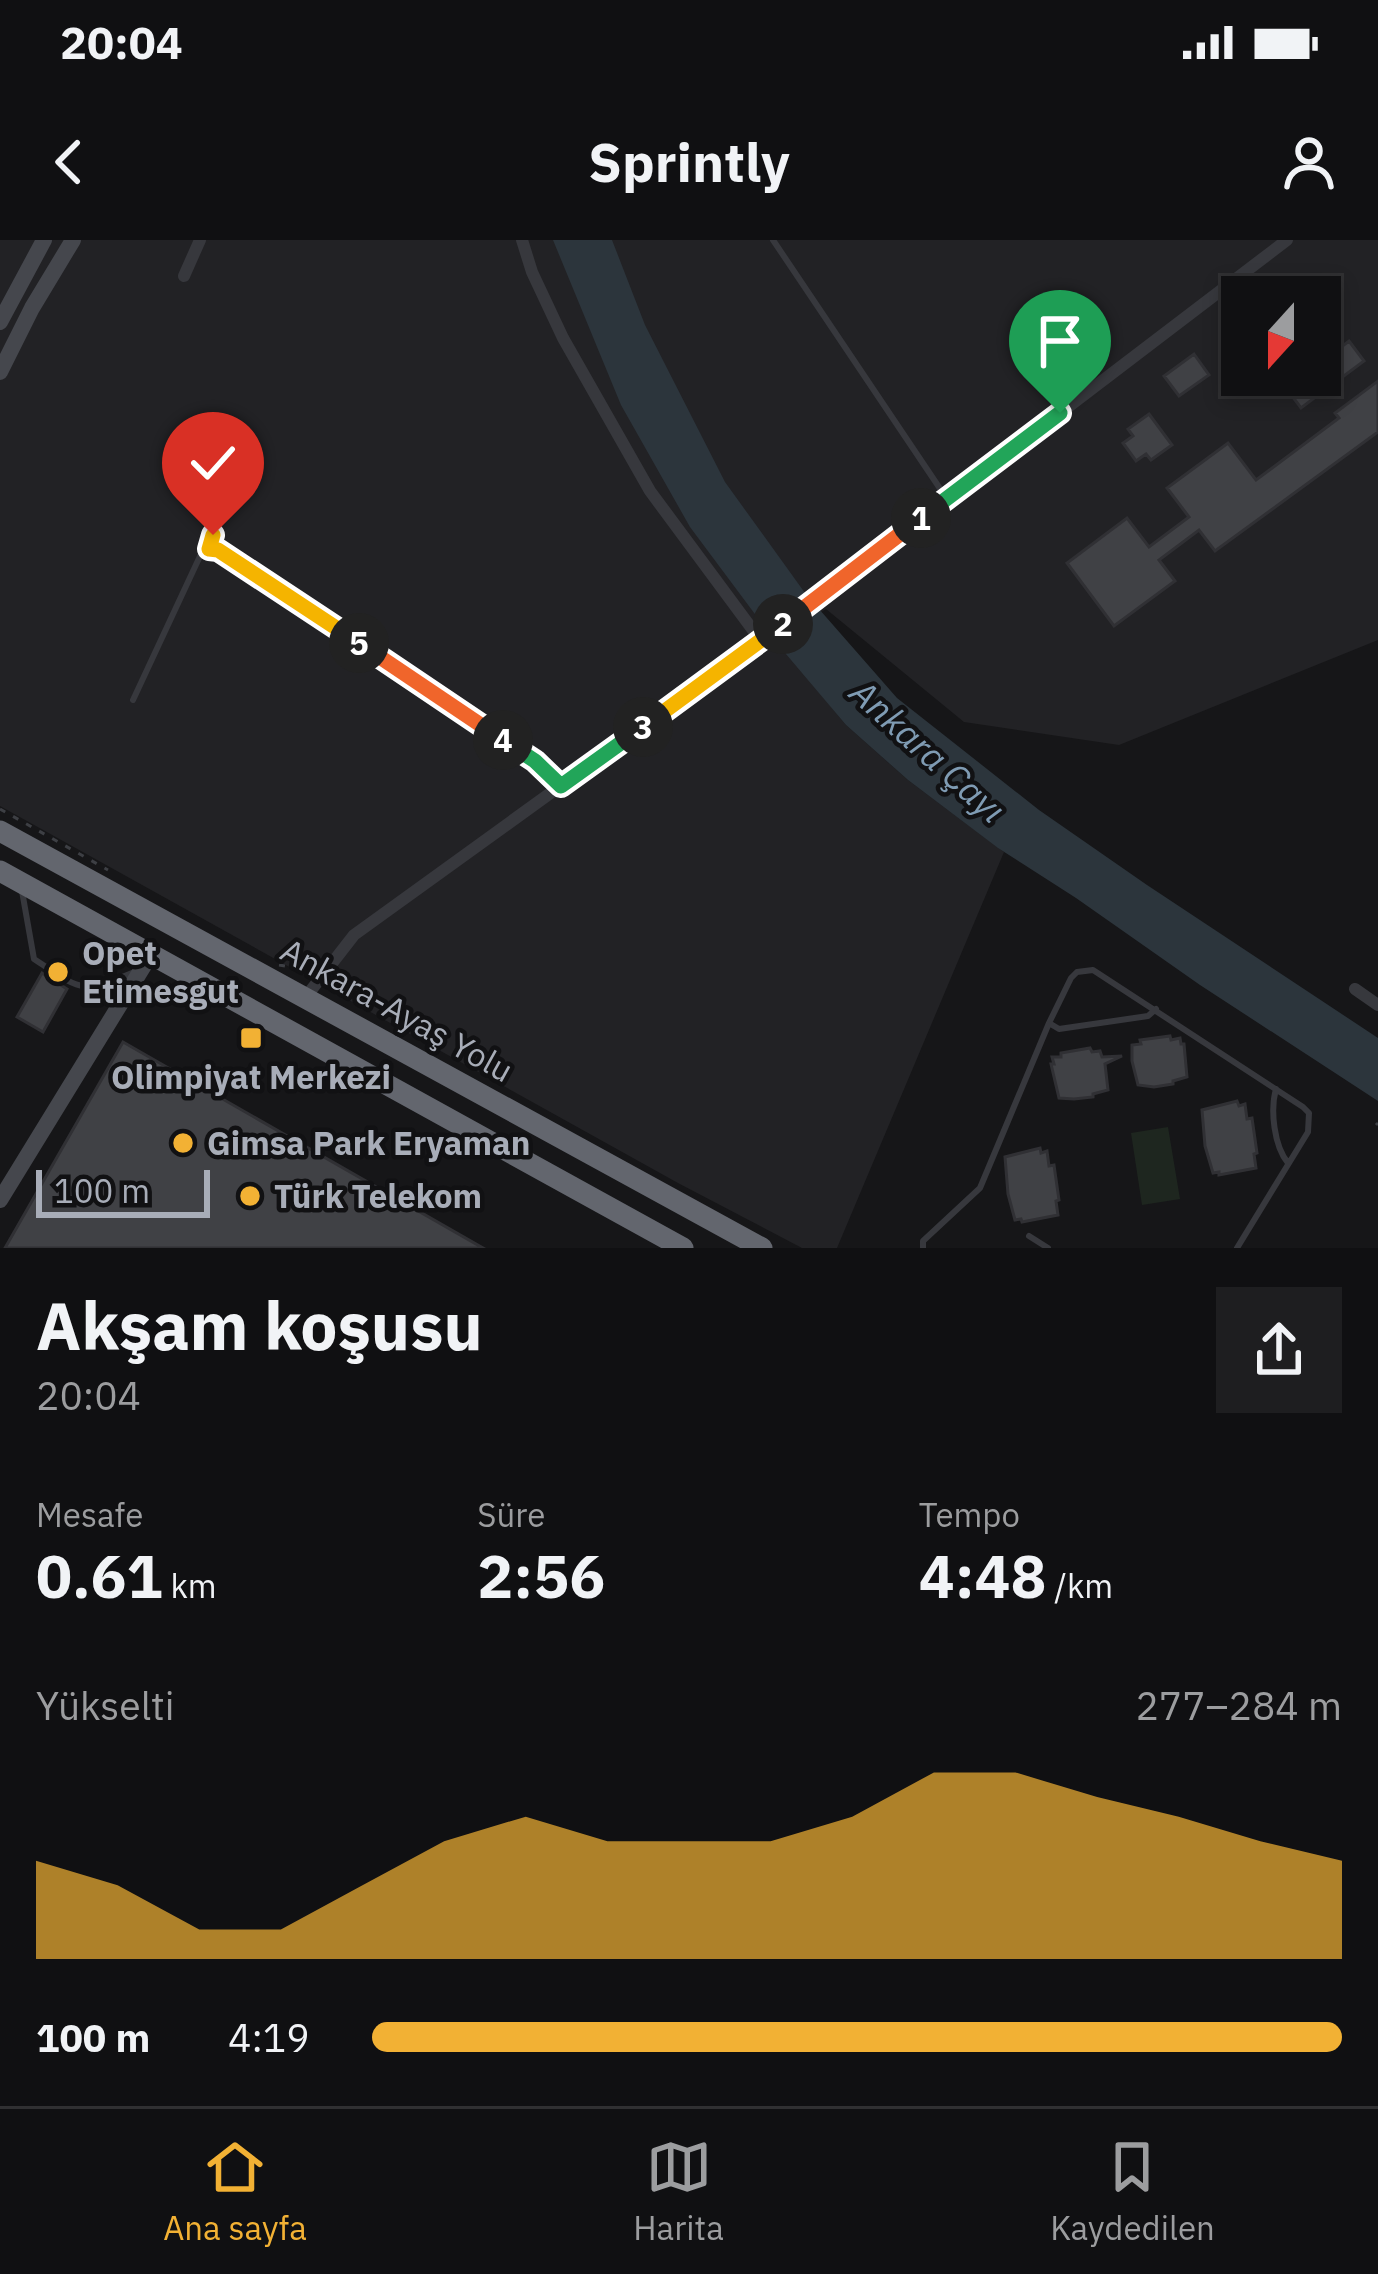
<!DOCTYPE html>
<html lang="tr">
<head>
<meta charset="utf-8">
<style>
	:root { --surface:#101012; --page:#1e1e20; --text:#f1f3f6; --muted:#9c9d9f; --line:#303032; --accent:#f2b134 }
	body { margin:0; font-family:"IBM Plex Sans",sans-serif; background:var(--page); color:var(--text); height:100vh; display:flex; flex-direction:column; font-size:45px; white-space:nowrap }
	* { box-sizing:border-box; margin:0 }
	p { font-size:39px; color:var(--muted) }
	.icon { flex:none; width:66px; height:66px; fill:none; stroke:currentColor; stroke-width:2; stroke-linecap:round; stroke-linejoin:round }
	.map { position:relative; height:1008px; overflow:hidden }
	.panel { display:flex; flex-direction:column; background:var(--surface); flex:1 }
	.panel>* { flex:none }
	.needle { width:78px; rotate:201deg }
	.buttons { position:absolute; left:1221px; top:36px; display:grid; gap:24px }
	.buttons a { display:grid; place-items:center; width:120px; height:120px; border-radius:0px; background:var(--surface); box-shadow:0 6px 18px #0003,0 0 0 3px var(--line); font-size:60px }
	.scale { position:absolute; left:36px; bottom:30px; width:174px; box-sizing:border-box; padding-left:12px; border:6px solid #a8adb8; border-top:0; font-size:33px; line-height:42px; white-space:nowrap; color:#a8adb8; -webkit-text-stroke:9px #111113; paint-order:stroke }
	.pin { position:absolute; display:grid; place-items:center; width:102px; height:102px; color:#fff; margin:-123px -51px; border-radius:50% 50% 50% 0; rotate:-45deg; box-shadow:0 0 12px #0007 }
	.pin .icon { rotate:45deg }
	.km { position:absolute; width:60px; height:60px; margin:-30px; border-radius:50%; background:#222; color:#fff; font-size:33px; line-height:60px; text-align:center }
	.round { display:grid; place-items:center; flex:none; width:126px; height:126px; border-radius:0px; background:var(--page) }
	.overview { display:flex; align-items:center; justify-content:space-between; height:204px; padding:0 36px }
	h1 { font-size:66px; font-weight:800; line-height:90px }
	.metrics { display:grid; grid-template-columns:repeat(3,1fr); gap:18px; height:204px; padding:12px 36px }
	.metrics div { display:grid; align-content:center }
	.metrics b { font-size:60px; font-weight:800 }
	.metrics small { font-size:33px; font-weight:400 }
	.metrics p { font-size:33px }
	.chart { height:336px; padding:24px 36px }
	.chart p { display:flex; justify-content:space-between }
	.chart svg { width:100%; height:216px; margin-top:12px; fill:var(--accent); opacity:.7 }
	ul { padding:0 36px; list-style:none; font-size:39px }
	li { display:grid; grid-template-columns:192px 144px 1fr; align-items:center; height:90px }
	li i { height:30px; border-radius:15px; background:var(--accent) }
	.status { display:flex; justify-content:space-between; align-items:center; height:84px; padding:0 60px; background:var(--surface); direction:ltr }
	.status svg { height:33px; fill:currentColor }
	header { display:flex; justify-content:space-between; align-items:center; height:156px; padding:0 36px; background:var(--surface); font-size:54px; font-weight:800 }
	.menu { display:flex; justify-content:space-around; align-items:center; height:168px; border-top:3px solid var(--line); background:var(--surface); font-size:33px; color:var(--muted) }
	.menu a { display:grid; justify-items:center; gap:6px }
	.menu .current { color:var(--accent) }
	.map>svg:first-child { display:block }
	.built { fill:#222225; fill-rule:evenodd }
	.green { fill:#1e261f }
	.water { fill:#2c353c }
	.building { fill:#404145; stroke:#303034; stroke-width:3 }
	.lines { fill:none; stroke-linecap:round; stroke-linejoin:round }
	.path { stroke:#3d3f44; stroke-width:3; stroke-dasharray:6 9; stroke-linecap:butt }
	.lane { stroke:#37383d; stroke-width:6 }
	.street { stroke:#37383d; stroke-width:12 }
	.secondary { stroke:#45474d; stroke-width:16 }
	.highway { stroke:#63666e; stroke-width:21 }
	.split-1-casing { stroke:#fff; stroke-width:24 }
	.split-2-casing { stroke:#fff; stroke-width:24 }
	.split-3-casing { stroke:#fff; stroke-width:24 }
	.split-4-casing { stroke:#fff; stroke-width:24 }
	.split-5-casing { stroke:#fff; stroke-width:24 }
	.split-6-casing { stroke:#fff; stroke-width:24 }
	.split-1 { stroke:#22a559; stroke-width:15 }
	.split-2 { stroke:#f0652b; stroke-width:15 }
	.split-3 { stroke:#f5b400; stroke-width:15 }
	.split-4 { stroke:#22a559; stroke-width:15 }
	.split-5 { stroke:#f0652b; stroke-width:15 }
	.split-6 { stroke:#f5b400; stroke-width:15 }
	.poi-dot { fill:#f2b134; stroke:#111113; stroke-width:4.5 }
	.labels { text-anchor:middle; stroke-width:9; stroke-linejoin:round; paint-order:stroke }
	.poi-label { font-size:33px; font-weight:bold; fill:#a8adb8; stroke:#111113; text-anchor:start }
	.street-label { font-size:33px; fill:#a8adb8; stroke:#111113 }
	.water-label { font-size:36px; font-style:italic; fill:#7f9bb3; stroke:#111113 }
</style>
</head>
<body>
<div class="status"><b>20:04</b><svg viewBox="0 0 49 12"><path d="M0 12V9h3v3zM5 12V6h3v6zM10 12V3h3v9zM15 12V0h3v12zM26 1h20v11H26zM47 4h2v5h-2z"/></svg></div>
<header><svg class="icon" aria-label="back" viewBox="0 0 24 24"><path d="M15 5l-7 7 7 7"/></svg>Sprintly<svg class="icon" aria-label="person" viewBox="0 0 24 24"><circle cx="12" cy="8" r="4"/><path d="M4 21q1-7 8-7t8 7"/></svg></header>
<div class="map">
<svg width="1378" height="1008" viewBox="0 0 1378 1008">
	<rect width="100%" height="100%" fill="#161618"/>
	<path class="built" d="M0 0H1378V400L1119 505 964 482 826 369 776 400 846 485 908 540 1004 612 837 1008H802L678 943 0 566ZM1242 57H1320V135H1242Z"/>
	<path class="green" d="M1168 887 1180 959 1142 965 1131 893Z"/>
	<path class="water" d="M553 0H612L645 85 725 242 805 353 897 458 1039 570 1147 645 1378 798V861L1200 745 1076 658 998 608 908 540 846 485 775 401 690 287 621 165Z"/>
	<path class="building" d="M1349 101 1364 121 1301 168 1286 148 1304 135H1320V123Z
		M1194 114 1209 135 1179 156 1164 136Z
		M1378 141V192L1215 311 1199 290 1159 320 1175 341 1114 386 1067 323 1127 278 1149 307 1189 277 1167 248 1228 203 1256 240 1339 178 1335 173Z
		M1149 174 1172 205 1151 220 1146 214 1136 221 1123 203 1133 196 1128 189Z
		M42 733 67 749 43 792 17 777Z
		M1170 796 1171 800 1180 798 1181 804H1184L1187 837 1173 841V844L1154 847 1138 845 1132 821V805L1141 804 1140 800Z
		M123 802 483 1008H5Z
		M1090 808 1092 812 1100 811 1102 817 1122 816 1105 824 1108 850 1093 854V857L1074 859 1059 858 1051 824H1054L1052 817H1061V813Z
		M1237 861 1239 866 1245 864 1247 879 1252 878 1257 913 1254 914 1256 928 1219 935V932L1213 933 1205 906 1202 870Z
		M1040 908 1041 913 1047 911 1049 926 1054 925 1059 960 1056 961 1058 975 1022 982 1021 979 1015 980 1008 954 1005 917Z"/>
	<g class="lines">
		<path class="path" d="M0 569 108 630
			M279 725 311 730
			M1376 885 1378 883"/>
		<path class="lane" d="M773 0 947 259
			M209 307 249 218
			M133 460 201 314 206 310 215 309 535 521 558 543
			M22 651 34 719C80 749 79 755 132 733
			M1049 783 1059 789 1148 776 1156 769
			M1276 849C1270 870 1274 906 1288 923
			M1029 996 1048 1008
			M923 1008V1001L980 948 1049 783 1071 738 1077 732 1093 730 1303 867 1309 873 1308 892 1237 1008"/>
		<path class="street" d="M522 0 532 32 563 98 650 251 761 401
			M184 36 200 0
			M1355 749 1378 765
			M305 758 354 695 761 401 1287 0"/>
		<path class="secondary" d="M0 82 44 0
			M0 132 32 68 73 0
			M0 960 151 714"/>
		<path class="highway" d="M0 591 762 1008
			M0 631 683 1008"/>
	</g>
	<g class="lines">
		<defs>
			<path id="split-1" d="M921 278 1060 173"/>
			<path id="split-2" d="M783 384 921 278"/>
			<path id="split-3" d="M643 487 783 384"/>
			<path id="split-4" d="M503 500 535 521 561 546 643 487"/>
			<path id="split-5" d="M359 403 503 500"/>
			<path id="split-6" d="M213 295 209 309 218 310 359 403"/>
		</defs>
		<use href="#split-1" class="split-1-casing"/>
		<use href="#split-2" class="split-2-casing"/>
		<use href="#split-3" class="split-3-casing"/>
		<use href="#split-4" class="split-4-casing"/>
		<use href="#split-5" class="split-5-casing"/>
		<use href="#split-6" class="split-6-casing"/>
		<use href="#split-1" class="split-1"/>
		<use href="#split-2" class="split-2"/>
		<use href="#split-3" class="split-3"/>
		<use href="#split-4" class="split-4"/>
		<use href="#split-5" class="split-5"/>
		<use href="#split-6" class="split-6"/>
	</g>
	<g class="poi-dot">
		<circle cx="58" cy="732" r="12"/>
		<rect x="239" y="786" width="24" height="24" rx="6"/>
		<circle cx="183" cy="903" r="12"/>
		<circle cx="250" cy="956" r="12"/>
	</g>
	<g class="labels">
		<g class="poi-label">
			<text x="82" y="725">Opet<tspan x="82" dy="38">Etimesgut</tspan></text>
			<text x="251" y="849" text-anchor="middle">Olimpiyat Merkezi</text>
			<text x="207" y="915">Gimsa Park Eryaman</text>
			<text x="274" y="968">Türk Telekom</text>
		</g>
		<g class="street-label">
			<text transform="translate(397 770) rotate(29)" y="12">Ankara-Ayaş Yolu</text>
		</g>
		<g class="water-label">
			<text transform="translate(928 511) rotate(42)" y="13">Ankara Çayı</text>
		</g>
	</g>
</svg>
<div class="buttons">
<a><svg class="needle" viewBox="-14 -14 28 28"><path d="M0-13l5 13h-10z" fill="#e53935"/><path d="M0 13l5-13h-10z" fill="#9c9d9f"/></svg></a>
</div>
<div class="scale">100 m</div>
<div class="pin" style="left:1060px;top:173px;background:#1e9e55"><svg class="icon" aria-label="arrive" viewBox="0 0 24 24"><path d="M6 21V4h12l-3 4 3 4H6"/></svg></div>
<div class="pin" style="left:213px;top:295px;background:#d93025"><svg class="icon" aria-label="check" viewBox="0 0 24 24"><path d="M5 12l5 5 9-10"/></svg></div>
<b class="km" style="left:921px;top:278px">1</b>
<b class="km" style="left:783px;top:384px">2</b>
<b class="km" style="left:643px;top:487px">3</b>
<b class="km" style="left:503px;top:500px">4</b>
<b class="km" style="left:359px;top:403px">5</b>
</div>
<section class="panel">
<div class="overview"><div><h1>Akşam koşusu</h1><p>20:04</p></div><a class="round"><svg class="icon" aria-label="share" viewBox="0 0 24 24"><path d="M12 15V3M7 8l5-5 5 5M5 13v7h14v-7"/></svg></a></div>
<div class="metrics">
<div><p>Mesafe</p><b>0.61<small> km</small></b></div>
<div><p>Süre</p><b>2:56</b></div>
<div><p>Tempo</p><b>4:48<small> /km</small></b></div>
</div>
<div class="chart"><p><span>Yükselti</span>277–284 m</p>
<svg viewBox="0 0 160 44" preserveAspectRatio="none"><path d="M0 44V24L10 29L20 38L30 38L40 29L50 20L60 15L70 20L80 20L90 20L100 15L110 6L120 6L130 11L140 15L150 20L160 24V44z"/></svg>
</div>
<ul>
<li><b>100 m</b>4:19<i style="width:100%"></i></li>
</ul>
</section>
<nav class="menu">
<a class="current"><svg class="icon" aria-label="home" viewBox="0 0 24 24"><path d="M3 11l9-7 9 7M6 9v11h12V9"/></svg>Ana sayfa</a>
<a><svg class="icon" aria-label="map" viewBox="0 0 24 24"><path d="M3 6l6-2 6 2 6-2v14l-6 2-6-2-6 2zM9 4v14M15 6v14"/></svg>Harita</a>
<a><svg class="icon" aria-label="saved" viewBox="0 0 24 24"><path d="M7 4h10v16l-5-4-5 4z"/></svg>Kaydedilen</a>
</nav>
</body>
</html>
